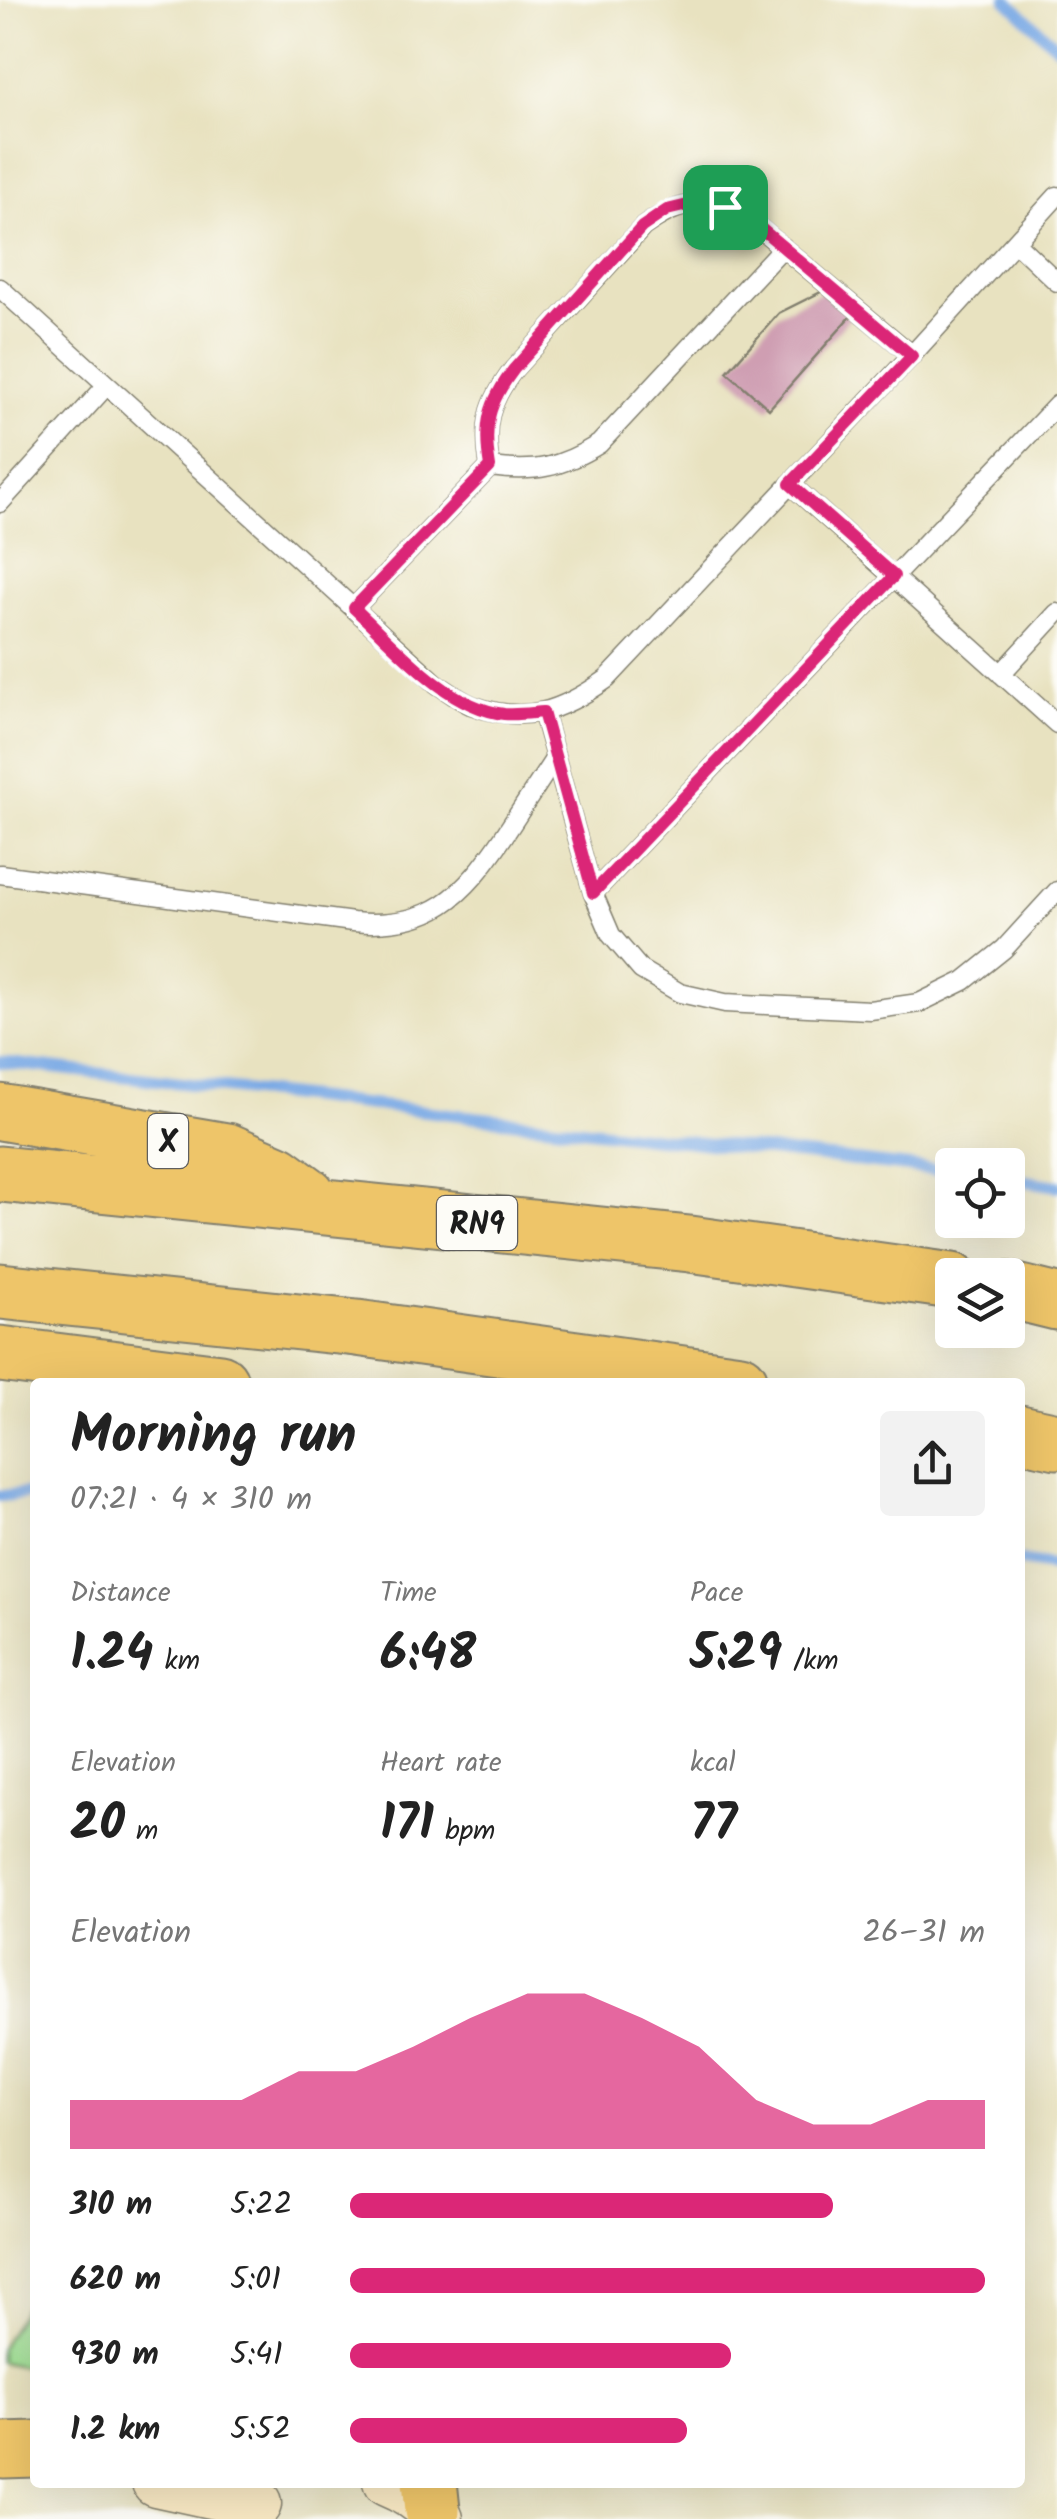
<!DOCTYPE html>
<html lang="en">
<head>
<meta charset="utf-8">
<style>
	:root { --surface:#fff; --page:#f2f2f2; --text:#222; --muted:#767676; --accent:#db2777 }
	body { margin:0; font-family:Kalam,sans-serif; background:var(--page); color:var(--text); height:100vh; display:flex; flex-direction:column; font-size:38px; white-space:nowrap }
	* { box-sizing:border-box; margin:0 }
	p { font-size:32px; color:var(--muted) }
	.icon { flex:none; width:55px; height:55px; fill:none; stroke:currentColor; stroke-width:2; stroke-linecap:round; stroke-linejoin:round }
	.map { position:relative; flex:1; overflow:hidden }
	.side { position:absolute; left:30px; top:1378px; width:995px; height:1110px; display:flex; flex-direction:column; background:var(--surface); border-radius:10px; box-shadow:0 10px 40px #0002 }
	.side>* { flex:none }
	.tools { position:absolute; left:935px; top:1148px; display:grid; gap:20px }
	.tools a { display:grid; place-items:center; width:90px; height:90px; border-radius:10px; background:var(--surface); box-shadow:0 10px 40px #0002; font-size:50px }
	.pin { position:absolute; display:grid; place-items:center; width:85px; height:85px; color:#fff; margin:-42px; border-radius:20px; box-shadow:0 5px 15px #0006 }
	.round { display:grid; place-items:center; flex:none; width:105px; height:105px; border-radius:10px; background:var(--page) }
	.overview { display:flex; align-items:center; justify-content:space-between; height:170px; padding:0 40px }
	h1 { font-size:55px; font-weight:800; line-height:75px }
	.metrics { display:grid; grid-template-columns:repeat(3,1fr); gap:15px; height:170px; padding:10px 40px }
	.metrics div { display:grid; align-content:center }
	.metrics b { font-size:50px; font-weight:800 }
	.metrics small { font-size:28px; font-weight:400 }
	.metrics p { font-size:28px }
	.chart { height:280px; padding:20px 40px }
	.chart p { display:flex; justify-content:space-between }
	.chart svg { width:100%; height:180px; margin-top:10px; fill:var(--accent); opacity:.7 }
	ul { padding:0 40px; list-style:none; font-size:32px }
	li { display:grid; grid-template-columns:160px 120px 1fr; align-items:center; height:75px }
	li i { height:25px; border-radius:12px; background:var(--accent) }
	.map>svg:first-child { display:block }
	.green { fill:#9fde93; stroke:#5e7d58; stroke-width:2.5 }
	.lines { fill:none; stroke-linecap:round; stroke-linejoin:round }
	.stream { stroke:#7baae5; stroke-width:12 }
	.building { fill:#cf9eb2 }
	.lane-casing { stroke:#827f6e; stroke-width:21 }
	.secondary-casing { stroke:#827f6e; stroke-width:51 }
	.highway-casing { stroke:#827f6e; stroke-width:59 }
	.lane { stroke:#fff; stroke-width:18 }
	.secondary { stroke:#f8e8c3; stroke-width:48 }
	.highway { stroke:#eec569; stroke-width:55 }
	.route-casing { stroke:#fff; stroke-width:20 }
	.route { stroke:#db2777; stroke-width:12 }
	.labels { text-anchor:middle; stroke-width:8; stroke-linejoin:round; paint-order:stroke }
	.shield { fill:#fdfcf7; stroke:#605f5e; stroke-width:2.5 }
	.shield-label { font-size:32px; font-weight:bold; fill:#1c1c1c }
</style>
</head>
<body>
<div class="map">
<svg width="1057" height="2519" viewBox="0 0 1057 2519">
	<rect width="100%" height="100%" fill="#fdfcf7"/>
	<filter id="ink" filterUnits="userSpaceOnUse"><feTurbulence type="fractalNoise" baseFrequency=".01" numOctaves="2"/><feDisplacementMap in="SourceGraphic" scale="20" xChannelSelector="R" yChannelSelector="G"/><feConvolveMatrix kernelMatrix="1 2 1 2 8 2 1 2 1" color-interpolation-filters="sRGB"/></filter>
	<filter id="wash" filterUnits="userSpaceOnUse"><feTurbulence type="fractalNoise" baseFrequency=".0048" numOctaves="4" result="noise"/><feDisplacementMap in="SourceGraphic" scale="40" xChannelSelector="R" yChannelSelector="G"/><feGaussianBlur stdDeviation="2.25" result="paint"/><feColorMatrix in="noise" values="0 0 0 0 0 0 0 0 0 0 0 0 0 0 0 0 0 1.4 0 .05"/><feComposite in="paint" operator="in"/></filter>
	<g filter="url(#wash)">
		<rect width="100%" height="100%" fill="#e8e2c0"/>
		<path class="green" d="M35 2289V2369L0 2362V2348Z"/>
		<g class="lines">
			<path class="stream" d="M1007 0 1057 47
				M0 1062 952 1172
				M1008 1178 1057 1186
				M0 1496 35 1493
				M1020 1561 1057 1567"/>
		</g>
		<g id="blocks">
			<path class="building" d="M825 290 853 314 769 409 727 372 779 313Z"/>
		</g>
	</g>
	<g filter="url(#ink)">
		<use href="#blocks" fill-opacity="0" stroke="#827f6e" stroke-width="2.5"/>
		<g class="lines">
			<defs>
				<path id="lane" d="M1015 242 1057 282
					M0 288 437 684C448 691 459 700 471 705 526 725 562 711 607 679L912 355 1057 196
					M490 467C483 425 488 403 514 369L643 227C684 198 706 198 751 221L912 355
					M490 467C535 473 560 468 599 444L783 247
					M790 484 1057 724
					M0 503 107 385
					M354 608 490 467
					M1001 674 1057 613
					M543 713 593 893 611 935 641 970 680 993 725 1003 870 1010 919 1003 964 981 1004 949 1057 891
					M0 874 353 922C432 929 463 897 504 836 521 810 538 784 555 758
					M593 893 1057 405"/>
				<path id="secondary" d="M156 2482 257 2504
					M387 2482C407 2490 425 2502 439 2519"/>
				<path id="highway" d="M0 1112 227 1151 278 1173 308 1195
					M0 1174 690 1244 952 1281
					M1008 1290 1057 1302
					M0 1291 357 1328 740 1382
					M0 1354 220 1382
					M1020 1433 1057 1441
					M3 2450 35 2449
					M429 2482 432 2510"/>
			</defs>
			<use href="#lane" class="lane-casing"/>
			<use href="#secondary" class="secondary-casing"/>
			<use href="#highway" class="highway-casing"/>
			<use href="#lane" class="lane"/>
			<use href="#secondary" class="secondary"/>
			<use href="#highway" class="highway"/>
		</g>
	</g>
	<g class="lines" filter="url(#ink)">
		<defs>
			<path id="route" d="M696 203 725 207 751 220 912 356 790 484 894 576 593 893 543 712C531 713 517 715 504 714 446 707 395 646 354 608L490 467C483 425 488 403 514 369L642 227 667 210Z"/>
		</defs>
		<use href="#route" class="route-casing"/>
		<use href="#route" class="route"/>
	</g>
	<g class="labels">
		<g class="shield">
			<rect x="148" y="1114" width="40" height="54" rx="8"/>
			<rect x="437" y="1196" width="80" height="54" rx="8"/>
		</g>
		<g class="shield-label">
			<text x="168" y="1152">X</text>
			<text x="477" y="1234">RN9</text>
		</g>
	</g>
</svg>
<div class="tools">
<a><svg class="icon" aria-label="locate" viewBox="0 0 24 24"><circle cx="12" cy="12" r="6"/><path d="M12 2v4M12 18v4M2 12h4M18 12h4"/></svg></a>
<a><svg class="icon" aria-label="layers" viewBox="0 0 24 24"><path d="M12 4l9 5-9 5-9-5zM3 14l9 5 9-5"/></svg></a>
</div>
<div class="pin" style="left:725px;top:207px;background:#1e9e55"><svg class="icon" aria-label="arrive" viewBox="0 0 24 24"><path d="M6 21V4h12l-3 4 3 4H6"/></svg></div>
<section class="side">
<div class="overview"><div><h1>Morning run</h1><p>07:21 · 4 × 310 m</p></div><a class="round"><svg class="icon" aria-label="share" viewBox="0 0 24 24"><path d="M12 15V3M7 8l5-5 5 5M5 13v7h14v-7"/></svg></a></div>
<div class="metrics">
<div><p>Distance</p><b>1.24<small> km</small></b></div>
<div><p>Time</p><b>6:48</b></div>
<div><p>Pace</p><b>5:29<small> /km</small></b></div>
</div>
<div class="metrics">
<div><p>Elevation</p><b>20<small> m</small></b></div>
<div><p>Heart rate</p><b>171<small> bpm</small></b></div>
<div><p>kcal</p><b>77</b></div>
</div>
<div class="chart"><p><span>Elevation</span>26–31 m</p>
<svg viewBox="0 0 160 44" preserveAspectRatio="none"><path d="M0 44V32L10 32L20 32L30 32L40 25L50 25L60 19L70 12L80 6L90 6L100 12L110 19L120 32L130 38L140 38L150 32L160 32V44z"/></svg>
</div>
<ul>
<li><b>310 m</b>5:22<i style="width:76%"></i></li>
<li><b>620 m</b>5:01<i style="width:100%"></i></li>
<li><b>930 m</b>5:41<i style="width:60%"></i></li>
<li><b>1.2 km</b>5:52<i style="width:53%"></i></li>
</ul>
</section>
</div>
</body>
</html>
